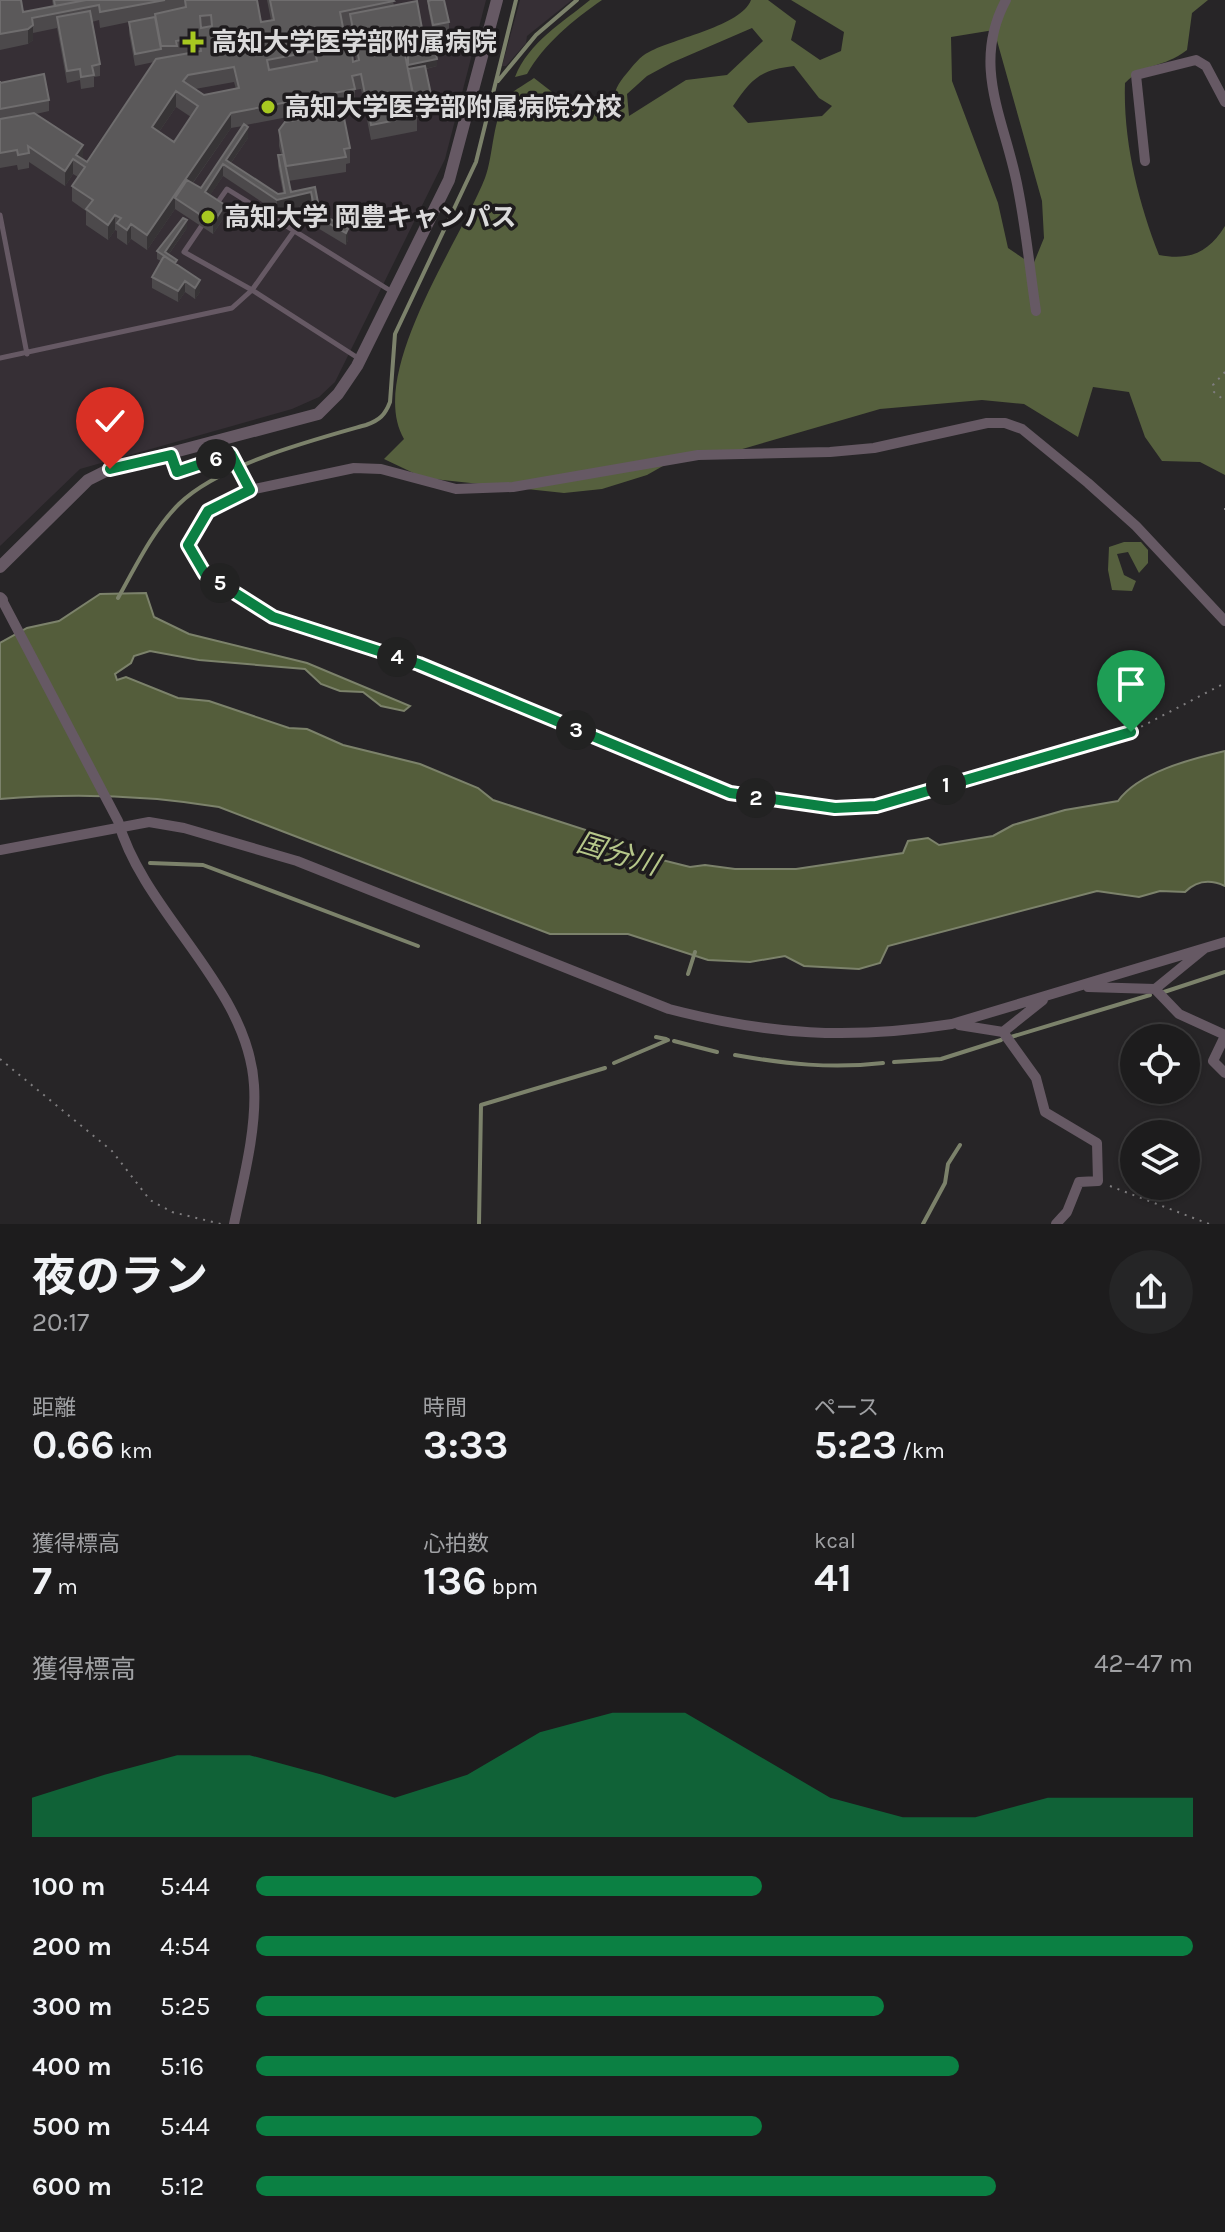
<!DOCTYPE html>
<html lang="ja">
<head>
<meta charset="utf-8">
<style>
	:root { --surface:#1d1c1d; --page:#252526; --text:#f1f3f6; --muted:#a0a1a4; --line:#3b3a3b; --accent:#0b8043 }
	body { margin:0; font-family:Karla,"Noto Sans JP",sans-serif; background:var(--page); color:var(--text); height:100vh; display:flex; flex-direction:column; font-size:30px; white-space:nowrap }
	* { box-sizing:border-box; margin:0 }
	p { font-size:26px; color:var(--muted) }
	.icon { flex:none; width:44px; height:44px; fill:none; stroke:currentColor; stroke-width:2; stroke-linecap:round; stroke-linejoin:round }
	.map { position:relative; height:1224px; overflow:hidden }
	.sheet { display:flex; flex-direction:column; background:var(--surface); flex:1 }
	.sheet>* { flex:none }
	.tools { position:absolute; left:1120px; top:1024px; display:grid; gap:16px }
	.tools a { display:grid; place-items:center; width:80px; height:80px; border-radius:50%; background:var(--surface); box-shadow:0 2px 6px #0004,0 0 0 2px var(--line); font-size:40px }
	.pin { position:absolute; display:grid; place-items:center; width:68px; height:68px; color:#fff; margin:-82px -34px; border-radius:50% 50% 50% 0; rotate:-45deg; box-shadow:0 0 8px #0007 }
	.pin .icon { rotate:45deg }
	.km { position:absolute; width:40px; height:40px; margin:-20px; border-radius:50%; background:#222; color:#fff; font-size:22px; line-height:40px; text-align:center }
	.round { display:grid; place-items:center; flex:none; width:84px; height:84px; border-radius:42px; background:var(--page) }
	.overview { display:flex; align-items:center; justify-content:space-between; height:136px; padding:0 32px }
	h1 { font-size:44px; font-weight:700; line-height:60px }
	.metrics { display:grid; grid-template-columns:repeat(3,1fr); gap:12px; height:136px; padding:8px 32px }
	.metrics div { display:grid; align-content:center }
	.metrics b { font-size:40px; font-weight:700 }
	.metrics small { font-size:22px; font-weight:400 }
	.metrics p { font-size:22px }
	.chart { height:224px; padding:16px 32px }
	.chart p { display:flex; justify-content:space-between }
	.chart svg { width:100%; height:144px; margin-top:8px; fill:var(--accent); opacity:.7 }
	ul { padding:0 32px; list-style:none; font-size:26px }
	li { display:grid; grid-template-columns:128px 96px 1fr; align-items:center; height:60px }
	li i { height:20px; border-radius:10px; background:var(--accent) }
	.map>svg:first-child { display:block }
	.built { fill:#362f35 }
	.forest { fill:#56603e; fill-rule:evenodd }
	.water { fill:#545d3b; stroke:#7c826b; stroke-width:2 }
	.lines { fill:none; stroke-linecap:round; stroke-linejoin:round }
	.stream { stroke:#7c826b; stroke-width:4 }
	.path { stroke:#7f7d7f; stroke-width:2; stroke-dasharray:2 6; stroke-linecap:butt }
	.service { stroke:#665964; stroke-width:5 }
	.minor { stroke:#665964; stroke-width:10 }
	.tertiary { stroke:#665964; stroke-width:12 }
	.wall { fill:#4c494b; fill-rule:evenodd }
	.shaded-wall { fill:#373436 }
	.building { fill:#5b595a; stroke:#6f6d6e; stroke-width:2; fill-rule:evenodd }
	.route-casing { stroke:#fff; stroke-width:16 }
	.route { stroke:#0b8043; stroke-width:10 }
	.poi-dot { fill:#a7c820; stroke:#1e1b1d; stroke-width:3 }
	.labels { text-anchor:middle; stroke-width:7; stroke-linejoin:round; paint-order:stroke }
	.poi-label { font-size:26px; font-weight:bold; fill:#dbdadb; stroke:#1e1b1d; text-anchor:start }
	.water-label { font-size:28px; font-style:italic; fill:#b6c78a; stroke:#1e1b1d }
</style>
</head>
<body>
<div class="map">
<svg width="1225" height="1224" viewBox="0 0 1225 1224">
	<rect width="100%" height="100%" fill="#272527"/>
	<path class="built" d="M0 0H486L445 159 335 382 319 397 292 409 80 469 0 546Z
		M520 0H572L527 36 526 43 506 66H502Z"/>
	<path class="forest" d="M590 0H602C573 20 544 44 527 74L515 77C529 42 562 23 590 0Z
		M751 0H768L796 21 791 40 820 60 841 51 844 32 791 0H1208L1192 13 1187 50C1162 69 1147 61 1125 83 1123 140 1138 202 1159 255 1190 261 1209 252 1225 226V475L1200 462 1162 461 1145 437 1129 392 1093 387 1078 437 1024 404 982 400 880 409 739 450 670 462 647 475 602 489 564 493 424 478 384 459 404 439C366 374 460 242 485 178 494 155 492 116 509 96 515 89 526 84 534 78L565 102 616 117C611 98 614 88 627 73 633 66 640 56 649 52 675 38 741 26 751 0ZM752 28 763 41 727 75 686 80 629 116 627 94 647 76 671 63ZM994 30 1042 201 1044 238 1033 265 1008 248 998 203 952 81 951 37ZM794 66 819 98 832 106 822 116 748 123 733 106C752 78 760 70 794 66Z
		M1124 542H1141L1148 550V563L1139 573 1128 552 1117 554 1124 575 1136 581 1132 591 1112 590 1108 570 1109 547Z"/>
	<path class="water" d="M146 593 154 617 189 634 307 663 410 706 404 711 381 706 363 692 340 691 321 684 305 669 199 660 150 651 134 656 131 663 115 674 117 680 126 677 178 698 209 701 289 728 307 729 343 745 420 764 478 788 493 800 626 843 618 849 690 867 705 865 735 869H796L903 853 908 841 928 838 939 845 993 836 1013 825 1065 810 1118 801C1139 772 1191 759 1225 751V886C1210 879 1197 880 1185 892L1160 891 1139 897 1097 891 888 946 880 963 859 969 804 966 785 956 750 962 708 960 628 934H550L219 807C146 795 73 793 0 799V643L27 628 59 621 100 594Z"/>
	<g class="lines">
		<path class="stream" d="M498 81 536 35 577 0
			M118 598C136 566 153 530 179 504 218 465 313 440 366 425 380 420 385 415 390 402L395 334 476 162 516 0
			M150 863 203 865 418 946
			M688 974 695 952
			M1164 992 1225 972
			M656 1037 666 1039
			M1011 1037 1150 995
			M674 1041 717 1052
			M735 1055C786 1064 831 1069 883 1063
			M894 1062 941 1059 1001 1040
			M614 1063 668 1040
			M479 1224 481 1105 605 1068
			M923 1224 945 1183 948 1164 960 1145"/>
		<path class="path" d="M1225 372 1213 385 1214 392 1225 401
			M1225 508V516
			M202 521 188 545 205 574 273 617 419 664 730 793 835 808 876 806 1131 732 1225 683
			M0 1059 112 1151 150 1200 172 1212 221 1224
			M1110 1186 1209 1224"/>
		<path class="service" d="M215 206 227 189 394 293
			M0 215 27 354
			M205 221 184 252 252 290 358 358
			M0 358 232 308 252 290 294 231"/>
		<path class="minor" d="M1006 0C970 67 1006 122 1018 189 1026 229 1030 271 1036 311
			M1145 161 1136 75 1196 60 1206 66 1225 102
			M171 455 177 472 231 454 250 490 354 468 381 469 456 489 513 487 698 455 830 452 874 448 987 423H1005L1022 429 1088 483 1136 526 1225 621
			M208 511 250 490
			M2 600 118 821C145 915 248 986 254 1085 257 1129 243 1181 234 1224
			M0 850 149 822 184 828 297 861 669 1009C770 1035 849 1040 952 1024L1225 942
			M1204 949 1155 989 1179 1014 1225 1035
			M1088 987 1155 989
			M959 1025 1003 1032 1036 1078 1045 1112 1097 1143 1098 1181 1079 1182 1067 1212 1056 1224
			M1003 1032 1043 1000
			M1225 1036 1213 1061 1225 1073"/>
		<path class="tertiary" d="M0 567 88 480 110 469 318 414 338 394 357 366 449 180 497 0
			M0 598 2 600"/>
	</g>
	<path class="wall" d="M0 0 23 12 53 6 52 0H257L261 22 271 20 267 0H393L394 6 423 34V45L437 66 426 69 433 112 417 115V131L371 140 361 89 355 90V104L246 125 248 138 231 163 278 194 283 193 278 166V155L281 154 279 146V130L350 148V163L346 164V172L288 181 291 192 315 187 320 213 348 229V240L346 245 316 227 311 204 277 212 223 176 210 195 225 216 213 234 175 209 147 250 131 239 127 245 117 238V231L115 230 108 240 86 225V211L72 201V186L78 177 73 174 65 186 29 162V168L18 170 17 165 0 168V81V83L49 100V111L36 114 87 162 154 62 135 66 129 33V22L100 28 99 20 92 22 100 64V76L94 77V87L81 89 80 80 67 83 57 28 33 33V40L28 44 0 50ZM350 25 356 61 353 62 346 43 343 26ZM405 53H408V69ZM234 82 236 89 204 95 195 89ZM176 107 191 117 174 142 159 132ZM243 126 201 188 193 183 231 128Z
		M428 1 449 22V30L433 33 428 8Z
		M187 228 169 254 200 292 195 299 185 292 178 302 152 288V277L161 261 157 259V251Z"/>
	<path class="shaded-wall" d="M33 25V40L28 44V29Z
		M437 59V66L408 73V65Z
		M176 91V107L152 142V127Z
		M433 104V112L414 116V108Z
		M231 113V128L180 201 175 198V209L147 250V235Z
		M248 127V138L228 167 226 160Z
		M83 145V160L76 155Z
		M73 159V174L65 186V171Z
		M223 164V176L205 203V192Z
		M311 192V204L277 212V200Z
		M225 205V216L213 234V223Z
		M115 215V230L108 240V225Z
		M187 220V228L166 258 165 252Z
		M131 224V239L127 245V230Z
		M348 229V240L346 245V233Z
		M200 280V292L195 299V288Z
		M185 281V292L178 302V291Z"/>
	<path class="building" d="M0 0H21L23 12 86 0H165L100 12 99 5 32 18 33 25 28 29 0 34Z
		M54 0H86L55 6Z
		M185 0H257L261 22 274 20 270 0H393L394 1 340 12 346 43 351 42 353 62 359 60 350 14 417 1 423 34 402 39 417 116 371 125 361 74 352 76 355 89 231 113 147 235 131 224 127 230 117 223 121 218 115 215 108 225 86 209 93 200 72 186 85 167 73 159 65 171 28 146 29 153 18 155 17 150 0 153V119L34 113 83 145 76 155 87 162 156 59 201 51 199 37 176 41 177 46H161L155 14 186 7ZM211 15 212 26 201 28 200 16ZM315 51 317 61 269 70 267 60ZM234 67 239 88 204 95 183 81 188 75ZM176 91 198 106 174 142 152 127Z
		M431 0H444L449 22 433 25 428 1Z
		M90 11 100 64 92 66 94 75 81 77 80 69 67 71 57 17Z
		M155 17 161 49 135 54 129 22Z
		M434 43 437 59 408 65V48Z
		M425 66 433 104 416 108 408 69Z
		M44 74 49 100 0 109V81V83Z
		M335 113 339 119 344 118 350 148 344 149 346 157 286 166 279 130 285 122Z
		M244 124 248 127 226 160 278 194 285 193 278 155 283 154 291 192 315 187 320 213 348 229 346 233 316 216 311 192 277 200 223 164 205 192 225 205 213 223 175 198 187 180 201 188Z
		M183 218 187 220 165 252 177 260 175 263 157 251Z
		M164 256 200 280 195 288 185 281 178 291 152 277Z"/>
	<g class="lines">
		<defs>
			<path id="route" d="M110 469 171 455 177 472 231 454 250 490 208 511 188 545 205 574 273 617 419 664 730 793 835 808 876 806 1131 732"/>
		</defs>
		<use href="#route" class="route-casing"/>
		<use href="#route" class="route"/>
	</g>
	<g class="poi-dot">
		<path d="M189 30h8v8h8v8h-8v8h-8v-8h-8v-8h8z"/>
		<circle cx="268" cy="107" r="8"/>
		<circle cx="208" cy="217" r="8"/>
	</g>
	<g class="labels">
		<g class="poi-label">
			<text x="211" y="51">高知大学医学部附属病院</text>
			<text x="284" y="116">高知大学医学部附属病院分校</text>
			<text x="224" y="226">高知大学 岡豊キャンパス</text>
		</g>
		<g class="water-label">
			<text transform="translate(618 853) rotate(17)" y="10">国分川</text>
		</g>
	</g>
</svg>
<div class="tools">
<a><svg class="icon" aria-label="locate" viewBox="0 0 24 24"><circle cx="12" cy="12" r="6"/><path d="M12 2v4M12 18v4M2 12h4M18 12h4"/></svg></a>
<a><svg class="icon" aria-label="layers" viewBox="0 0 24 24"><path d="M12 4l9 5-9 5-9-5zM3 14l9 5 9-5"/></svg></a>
</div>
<div class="pin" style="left:1131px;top:732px;background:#1e9e55"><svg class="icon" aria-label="arrive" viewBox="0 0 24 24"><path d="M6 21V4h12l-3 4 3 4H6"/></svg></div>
<div class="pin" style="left:110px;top:469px;background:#d93025"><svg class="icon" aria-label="check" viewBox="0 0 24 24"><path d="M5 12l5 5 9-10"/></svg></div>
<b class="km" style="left:946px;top:785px">1</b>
<b class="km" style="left:756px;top:798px">2</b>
<b class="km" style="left:576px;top:730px">3</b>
<b class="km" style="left:397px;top:657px">4</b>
<b class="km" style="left:220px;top:583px">5</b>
<b class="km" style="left:216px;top:459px">6</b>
</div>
<section class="sheet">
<div class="overview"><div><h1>夜のラン</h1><p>20:17</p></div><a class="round"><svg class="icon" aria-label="share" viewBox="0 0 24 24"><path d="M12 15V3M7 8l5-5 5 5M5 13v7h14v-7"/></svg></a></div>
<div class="metrics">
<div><p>距離</p><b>0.66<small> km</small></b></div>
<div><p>時間</p><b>3:33</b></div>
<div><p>ペース</p><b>5:23<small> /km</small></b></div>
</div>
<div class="metrics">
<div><p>獲得標高</p><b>7<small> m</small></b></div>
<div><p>心拍数</p><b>136<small> bpm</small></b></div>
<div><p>kcal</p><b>41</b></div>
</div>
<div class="chart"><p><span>獲得標高</span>42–47 m</p>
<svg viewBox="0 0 160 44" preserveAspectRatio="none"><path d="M0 44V32L10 25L20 19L30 19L40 25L50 32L60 25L70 12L80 6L90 6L100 19L110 32L120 38L130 38L140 32L150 32L160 32V44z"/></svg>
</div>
<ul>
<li><b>100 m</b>5:44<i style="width:54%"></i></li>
<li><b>200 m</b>4:54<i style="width:100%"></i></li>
<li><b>300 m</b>5:25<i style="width:67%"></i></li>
<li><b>400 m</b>5:16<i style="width:75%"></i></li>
<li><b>500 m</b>5:44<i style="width:54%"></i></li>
<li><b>600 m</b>5:12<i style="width:79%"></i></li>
</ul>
</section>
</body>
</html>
